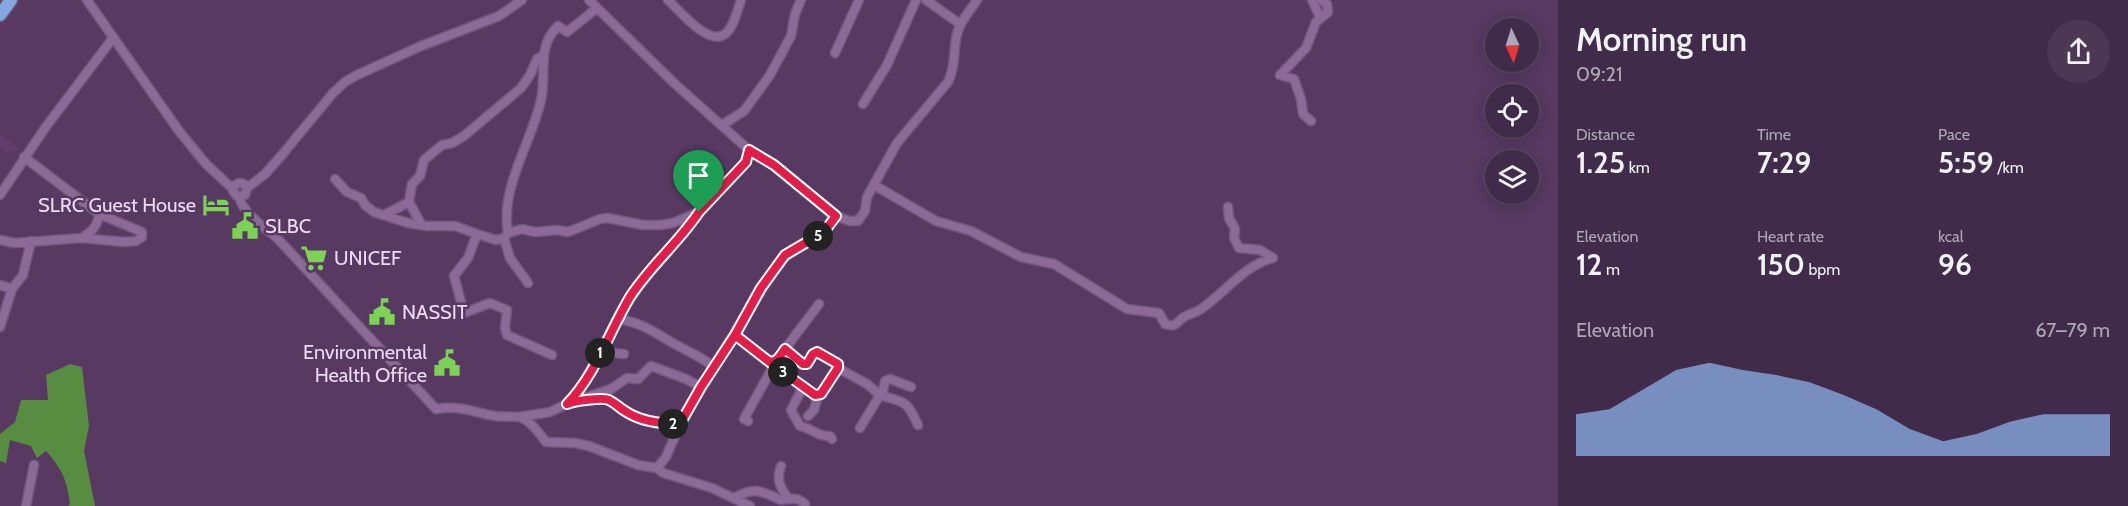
<!DOCTYPE html>
<html lang="en">
<head>
<meta charset="utf-8">
<style>
	:root { --surface:#412b4a; --page:#4c3754; --text:#f1f3f6; --muted:#aea7b5; --line:#5a4762; --accent:#90b9f0 }
	body { margin:0; font-family:Cabin,sans-serif; background:var(--page); color:var(--text); height:100vh; display:flex; flex-direction:column; font-size:22px; white-space:nowrap }
	* { box-sizing:border-box; margin:0 }
	p { font-size:20px; color:var(--muted) }
	.icon { flex:none; width:33px; height:33px; fill:none; stroke:currentColor; stroke-width:2; stroke-linecap:round; stroke-linejoin:round }
	.map { position:relative; flex:1; overflow:hidden }
	.side { display:flex; flex-direction:column; background:var(--surface); width:570px }
	.side>* { flex:none }
	.needle { width:39px; rotate:176deg }
	.fabs { position:absolute; left:1485px; top:18px; display:grid; gap:12px }
	.fabs a { display:grid; place-items:center; width:54px; height:54px; border-radius:50%; background:var(--surface); box-shadow:0 3px 15px #0003,0 0 0 2px var(--line); font-size:30px }
	.pin { position:absolute; display:grid; place-items:center; width:51px; height:51px; color:#fff; margin:-62px -26px; border-radius:50% 50% 50% 0; rotate:-45deg; box-shadow:0 0 6px #0007 }
	.pin .icon { rotate:45deg }
	.km { position:absolute; width:30px; height:30px; margin:-15px; border-radius:50%; background:#222; color:#fff; font-size:16px; line-height:30px; text-align:center }
	.round { display:grid; place-items:center; flex:none; width:63px; height:63px; border-radius:32px; background:var(--page) }
	.summary { display:flex; align-items:center; justify-content:space-between; height:102px; padding:0 18px }
	h1 { font-size:33px; font-weight:600; line-height:45px }
	.figures { display:grid; grid-template-columns:repeat(3,1fr); gap:9px; height:102px; padding:6px 18px }
	.figures div { display:grid; align-content:center }
	.figures b { font-size:30px; font-weight:600 }
	.figures small { font-size:16px; font-weight:400 }
	.figures p { font-size:16px }
	.chart { height:168px; padding:12px 18px }
	.chart p { display:flex; justify-content:space-between }
	.chart svg { width:100%; height:108px; margin-top:6px; fill:var(--accent); opacity:.7 }
	main { display:flex; flex:1; min-height:0 }
	.map>svg:first-child { display:block }
	.built { fill:#603d6d }
	.forest { fill:#588c41 }
	.lines { fill:none; stroke-linecap:round; stroke-linejoin:round }
	.minor-casing { stroke:#71577a; stroke-width:11 }
	.highway-casing { stroke:#71577a; stroke-width:15 }
	.minor { stroke:#8b6a97; stroke-width:8 }
	.highway { stroke:#82a9e0; stroke-width:12 }
	.route-casing { stroke:#fff; stroke-width:12 }
	.route { stroke:#e11d48; stroke-width:8 }
	.labels { text-anchor:middle; stroke-width:5; stroke-linejoin:round; paint-order:stroke }
	.poi-label { font-size:20px; fill:#ecdaf3; stroke:#573962; text-anchor:start }
</style>
</head>
<body>
<main>
<div class="map">
<svg width="1558" height="506" viewBox="0 0 1558 506">
	<rect width="100%" height="100%" fill="#573962"/>
	<path class="built" d="M0 135 9 141 21 150 6 152 2 149 0 148Z"/>
	<path class="forest" d="M70 364 82 367 89 426 84 451 95 506H68L70 504C67 480 62 469 46 451L37 458 31 446 10 440 6 463 0 461V434L15 422 21 400H48L46 375Z"/>
	<g class="lines">
		<defs>
			<path id="minor" d="M87 0 179 131 206 164 233 189
				M589 0 674 83 749 150 774 165 836 216 850 221H858L865 211 867 197 897 143 948 82C956 67 953 50 957 34 960 21 970 11 977 0
				M668 0C679 10 709 47 725 34 734 27 737 11 741 0
				M926 0 960 24
				M1312 0 1320 17
				M835 53 859 0
				M863 104 887 65 916 0
				M1311 121 1303 114 1301 99 1294 79 1280 75 1306 48 1316 22 1328 12 1327 4 1321 0
				M722 125 744 111 770 75 791 36 795 14 801 0
				M24 157 99 214C98 226 91 232 82 238
				M335 179 347 192 361 198 365 205 374 212 408 223 427 226H455L477 234
				M874 185 936 221 971 231 1021 257 1054 264 1127 309 1159 313 1165 324C1178 328 1176 322 1184 317 1190 313 1196 313 1201 309 1225 293 1244 265 1273 258L1260 250 1239 248 1234 238 1235 229 1229 218 1228 207
				M247 188 244 184 239 183 234 186 233 191 237 196 245 195 247 188 265 174 281 156 333 93 345 82 357 75 421 46 499 16 522 0
				M0 195 45 128 113 38
				M239 197C243 213 265 228 277 238L436 409C461 405 472 412 495 416 503 417 512 416 519 417 530 420 539 433 546 442L575 443 589 446 638 465 657 468 663 473 712 488 750 506
				M409 202 412 184 420 176 424 160 442 145 452 143 464 136 521 88 530 75 537 59 542 56
				M386 214 409 202 421 224
				M508 233 522 229 535 232 557 230 568 232 600 219 608 218 643 225H660L673 223 699 212
				M504 238 496 240 477 234 468 258 454 276 464 313 490 303 507 310 505 328 507 335 552 355
				M0 240 14 243 82 238 124 242 136 241 142 237V232L99 214
				M528 283 510 258 504 238 508 233C500 187 531 144 541 100 547 74 536 47 558 26L567 32 597 8
				M0 285 12 289
				M0 327 12 289 23 275 31 241
				M735 335 767 360 772 363 775 362 819 304
				M599 355 614 353 624 354
				M772 363 815 395 821 394 838 368V364L817 352 813 354 807 364H803L785 349
				M714 367C704 359 697 356 686 350 661 338 647 323 617 319L641 282 654 265 685 232 699 211 746 162 749 150
				M838 368 867 384 880 395 860 428
				M803 387 791 410 800 426C812 428 817 437 830 436L832 439
				M911 387 890 379 885 381 883 391 880 395C905 403 906 399 918 425
				M587 397 611 389 627 378 638 379 651 366 686 379 701 387
				M569 402 581 388 617 319
				M808 416 814 410 818 395
				M519 417 550 412 575 400 584 401 602 399H608L625 411 646 421 659 424H680
				M748 421 744 419 774 365
				M781 466C776 480 780 487 788 498
				M657 468 666 457 680 424 701 387 777 265C787 252 799 249 812 240 822 233 829 225 836 216
				M734 498C754 486 761 491 781 500 791 499 797 496 805 504
				M26 506 34 465"/>
			<path id="highway" d="M0 15 11 0"/>
		</defs>
		<use href="#minor" class="minor-casing"/>
		<use href="#highway" class="highway-casing"/>
		<use href="#minor" class="minor"/>
		<use href="#highway" class="highway"/>
	</g>
	<g class="lines">
		<defs>
			<path id="route" d="M699 212C679 242 650 266 630 297 609 332 596 374 567 404 574 401 602 397 609 400 615 403 620 408 625 411 641 422 661 424 680 424L701 387 735 335 771 363 776 367 815 395 821 394 838 368V364L817 352 813 354 807 364H803L785 349C780 356 776 365 767 360L735 335 761 288 785 255 824 232 836 216 774 165 749 150 746 162 699 212"/>
		</defs>
		<use href="#route" class="route-casing"/>
		<use href="#route" class="route"/>
	</g>
	<defs>
		<symbol id="hotel-bare" viewBox="-9 -9 18 18"><path d="M-6-4.5h1.5V1H6V5H4.5V3h-9V5H-6ZM-4 0a1.8 1.8 0 1 1 3.6 0ZM.5 0V-2.5h3Q6-2.5 6 0Z" fill="#7dd154" stroke="#573962" stroke-width="2.5" paint-order="stroke"/></symbol>
		<symbol id="civic-bare" viewBox="-9 -9 18 18"><path d="M-.6-6.5H3V-4.5H.6V-3L4-1V1h2V6H-6V1h2V-1L-.6-3ZM-1.2 2.5V6h2.4V2.5Z" fill="#7dd154" stroke="#573962" stroke-width="2.5" paint-order="stroke"/></symbol>
		<symbol id="supermarket-bare" viewBox="-9 -9 18 18"><path d="M-6-5.5h2.5l.6 2H6L4.5 2H-2.5L-4.4-4H-6ZM-1.5 3.2a1.3 1.3 0 1 0 .1 0ZM3 3.2a1.3 1.3 0 1 0 .1 0Z" fill="#7dd154" stroke="#573962" stroke-width="2.5" paint-order="stroke"/></symbol>
	</defs>
	<g fill-rule="evenodd">
		<use href="#hotel-bare" x="197" y="186" width="38" height="38"/>
		<use href="#civic-bare" x="226" y="207" width="38" height="38"/>
		<use href="#supermarket-bare" x="295" y="239" width="38" height="38"/>
		<use href="#civic-bare" x="363" y="293" width="38" height="38"/>
		<use href="#civic-bare" x="428" y="344" width="38" height="38"/>
	</g>
	<g class="labels">
		<g class="poi-label">
			<text x="196" y="212" text-anchor="end">SLRC Guest House</text>
			<text x="265" y="233">SLBC</text>
			<text x="334" y="265">UNICEF</text>
			<text x="402" y="319">NASSIT</text>
			<text x="427" y="359" text-anchor="end">Environmental<tspan x="427" dy="23">Health Office</tspan></text>
		</g>
	</g>
</svg>
<div class="fabs">
<a><svg class="needle" viewBox="-14 -14 28 28"><path d="M0-13l5 13h-10z" fill="#e53935"/><path d="M0 13l5-13h-10z" fill="#aea7b5"/></svg></a>
<a><svg class="icon" aria-label="locate" viewBox="0 0 24 24"><circle cx="12" cy="12" r="6"/><path d="M12 2v4M12 18v4M2 12h4M18 12h4"/></svg></a>
<a><svg class="icon" aria-label="layers" viewBox="0 0 24 24"><path d="M12 4l9 5-9 5-9-5zM3 14l9 5 9-5"/></svg></a>
</div>
<div class="pin" style="left:699px;top:212px;background:#1e9e55"><svg class="icon" aria-label="arrive" viewBox="0 0 24 24"><path d="M6 21V4h12l-3 4 3 4H6"/></svg></div>
<b class="km" style="left:600px;top:353px">1</b>
<b class="km" style="left:673px;top:424px">2</b>
<b class="km" style="left:783px;top:372px">3</b>
<b class="km" style="left:818px;top:236px">5</b>
</div>
<section class="side">
<div class="summary"><div><h1>Morning run</h1><p>09:21</p></div><a class="round"><svg class="icon" aria-label="share" viewBox="0 0 24 24"><path d="M12 15V3M7 8l5-5 5 5M5 13v7h14v-7"/></svg></a></div>
<div class="figures">
<div><p>Distance</p><b>1.25<small> km</small></b></div>
<div><p>Time</p><b>7:29</b></div>
<div><p>Pace</p><b>5:59<small> /km</small></b></div>
</div>
<div class="figures">
<div><p>Elevation</p><b>12<small> m</small></b></div>
<div><p>Heart rate</p><b>150<small> bpm</small></b></div>
<div><p>kcal</p><b>96</b></div>
</div>
<div class="chart"><p><span>Elevation</span>67–79 m</p>
<svg viewBox="0 0 160 44" preserveAspectRatio="none"><path d="M0 44V27L10 25L20 17L30 9L40 6L50 9L60 11L70 14L80 19L90 25L100 33L110 38L120 35L130 30L140 27L150 27L160 27V44z"/></svg>
</div>
</section>
</main>
</body>
</html>
